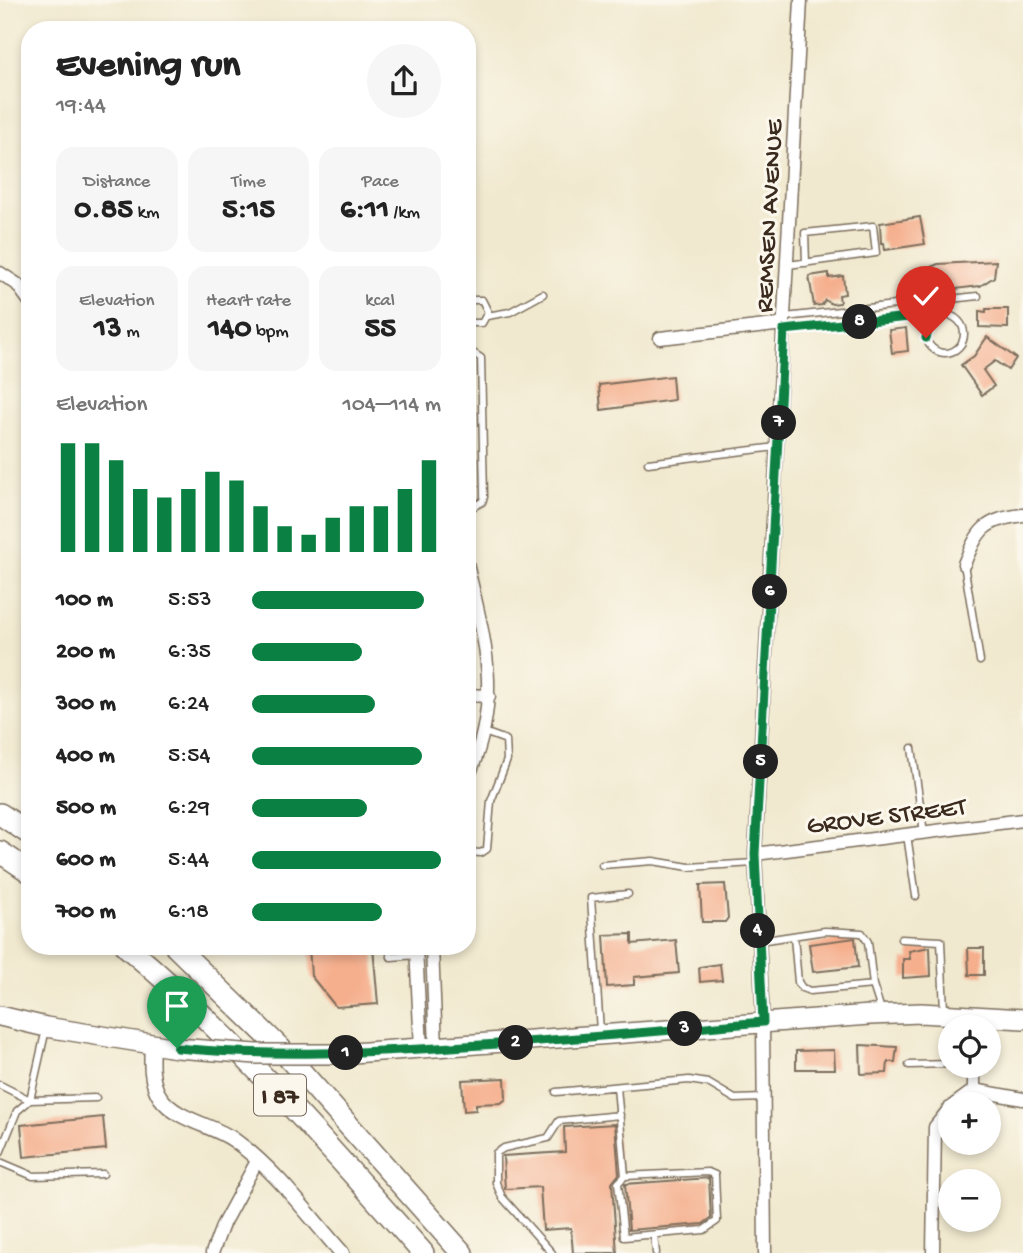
<!DOCTYPE html>
<html lang="en">
<head>
<meta charset="utf-8">
<style>
	:root { --surface:#fff; --page:#f6f6f6; --text:#222; --muted:#767676; --accent:#0b8043 }
	body { margin:0; font-family:"Gochi Hand",sans-serif; background:var(--page); color:var(--text); height:100vh; display:flex; flex-direction:column; font-size:26px; white-space:nowrap }
	* { box-sizing:border-box; margin:0 }
	p { font-size:23px; color:var(--muted) }
	.icon { flex:none; width:38px; height:38px; fill:none; stroke:currentColor; stroke-width:2; stroke-linecap:round; stroke-linejoin:round }
	.map { position:relative; flex:1; overflow:hidden }
	.sheet { position:absolute; left:21px; top:21px; width:455px; height:934px; display:flex; flex-direction:column; background:var(--surface); border-radius:28px; box-shadow:0 4px 10px #0003 }
	.sheet>* { flex:none }
	.tools { position:absolute; left:938px; top:1015px; display:grid; gap:14px }
	.tools a { display:grid; place-items:center; width:63px; height:63px; border-radius:50%; background:var(--surface); box-shadow:0 4px 10px #0003; font-size:35px }
	.pin { position:absolute; display:grid; place-items:center; width:60px; height:60px; color:#fff; margin:-72px -30px; border-radius:50% 50% 50% 0; rotate:-45deg; box-shadow:0 0 7px #0007 }
	.pin .icon { rotate:45deg }
	.km { position:absolute; width:35px; height:35px; margin:-18px; border-radius:50%; background:#222; color:#fff; font-size:19px; line-height:35px; text-align:center }
	.round { display:grid; place-items:center; flex:none; width:74px; height:74px; border-radius:37px; background:var(--page) }
	.summary { display:flex; align-items:center; justify-content:space-between; height:119px; padding:0 35px }
	h1 { font-size:38px; font-weight:800; line-height:52px }
	.figures { display:grid; grid-template-columns:repeat(3,1fr); gap:10px; height:119px; padding:7px 35px }
	.figures div { display:grid; align-content:center; border-radius:18px; background:var(--page); text-align:center }
	.figures b { font-size:30px; font-weight:800 }
	.figures small { font-size:19px; font-weight:400 }
	.figures p { font-size:19px }
	.chart { height:196px; padding:14px 35px }
	.chart p { display:flex; justify-content:space-between }
	.chart svg { width:100%; height:126px; margin-top:7px; stroke:var(--accent); stroke-width:6 }
	ul { padding:0 35px; list-style:none; font-size:23px }
	li { display:grid; grid-template-columns:112px 84px 1fr; align-items:center; height:52px }
	li i { height:18px; border-radius:9px; background:var(--accent) }
	.map>svg:first-child { display:block }
	.building { fill:#f5af8d }
	.lines { fill:none; stroke-linecap:round; stroke-linejoin:round }
	.service-casing { stroke:#7b6d5c; stroke-width:9 }
	.minor-casing { stroke:#7b6d5c; stroke-width:15 }
	.tertiary-casing { stroke:#7b6d5c; stroke-width:17 }
	.primary-casing { stroke:#7b6d5c; stroke-width:22 }
	.motorway-casing { stroke:#7b6d5c; stroke-width:24 }
	.service { stroke:#fff; stroke-width:6 }
	.minor { stroke:#fff; stroke-width:12 }
	.tertiary { stroke:#fff; stroke-width:14 }
	.primary { stroke:#fff; stroke-width:19 }
	.motorway { stroke:#fff; stroke-width:21 }
	.primary-bridge-casing { stroke:#7b6d5c; stroke-width:22; stroke-linecap:butt }
	.primary-bridge { stroke:#fff; stroke-width:19 }
	.route-casing { stroke:#fff; stroke-width:14 }
	.route { stroke:#0b8043; stroke-width:9 }
	.labels { text-anchor:middle; stroke-width:6; stroke-linejoin:round; paint-order:stroke }
	.shield { fill:#fbf7ec; stroke:#75685c; stroke-width:2 }
	.shield-label { font-size:24px; font-weight:bold; fill:#3b2a1e }
	.street-label { font-size:26px; fill:#3b2a1e; stroke:#fbf7ec }
</style>
</head>
<body>
<div class="map">
<svg width="1023" height="1253" viewBox="0 0 1023 1253">
	<rect width="100%" height="100%" fill="#fbf7ec"/>
	<filter id="ink" filterUnits="userSpaceOnUse"><feTurbulence type="fractalNoise" baseFrequency=".0143" numOctaves="2"/><feDisplacementMap in="SourceGraphic" scale="14" xChannelSelector="R" yChannelSelector="G"/><feConvolveMatrix kernelMatrix="1 2 1 2 8 2 1 2 1" color-interpolation-filters="sRGB"/></filter>
	<filter id="wash" filterUnits="userSpaceOnUse"><feTurbulence type="fractalNoise" baseFrequency=".00686" numOctaves="4" result="noise"/><feDisplacementMap in="SourceGraphic" scale="28" xChannelSelector="R" yChannelSelector="G"/><feGaussianBlur stdDeviation="1.57" result="paint"/><feColorMatrix in="noise" values="0 0 0 0 0 0 0 0 0 0 0 0 0 0 0 0 0 1.4 0 .05"/><feComposite in="paint" operator="in"/></filter>
	<g filter="url(#wash)">
		<rect width="100%" height="100%" fill="#f1e9cf"/>
		<g id="blocks">
			<path class="building" d="M920 217 925 244 885 250 884 243H881L880 223Z
				M996 261 994 277 980 286 947 290 946 285 940 286 939 275 932 276 931 267 938 264Z
				M829 273V278L843 276 845 294 839 295 840 303 832 304 825 300 822 305 814 306 809 276Z
				M986 309H1008V328L979 327V311L986 312Z
				M906 328 908 351 892 353 889 330Z
				M987 337 1016 358 1008 370 995 361 983 370 994 386 982 395 961 365 974 356Z
				M672 376 674 400 601 410 599 385Z
				M725 884 728 918 725 922H702L700 885Z
				M632 934V944L676 940 679 973 634 977V985L607 987 604 935Z
				M855 938 858 967 813 972 809 944Z
				M309 947H373L378 1004 336 1007 311 976Z
				M930 947 931 976 903 978V959H910L909 951Z
				M968 948H984V975H969Z
				M720 964 722 980 700 982 699 967Z
				M860 1045 897 1047 895 1062H888L887 1073 861 1074Z
				M834 1050 835 1069H796V1051Z
				M505 1078 506 1099 501 1103 476 1104V1110L464 1111 462 1080Z
				M103 1117 106 1149 24 1157 21 1125Z
				M615 1124 619 1174 612 1183 617 1253H573L571 1228 543 1230 540 1187 505 1189 503 1156 565 1152 564 1127Z
				M709 1178 711 1218 703 1224 629 1230 625 1184Z"/>
		</g>
	</g>
	<g filter="url(#ink)">
		<use href="#blocks" fill-opacity="0" stroke="#7b6d5c" stroke-width="2"/>
		<g class="lines">
			<defs>
				<path id="service" d="M788 265 876 253 873 226 805 233 806 263
					M467 300H482L488 312 482 323H467
					M926 334a19 19 0 1 1 38 0a19 19 0 1 1-38 0Z
					M487 316 510 312 543 294
					M785 317 978 296
					M784 330 918 316 931 321
					M467 349 481 358 484 497 482 502 467 510
					M648 463 776 447
					M964 564 980 661
					M912 748 924 833
					M907 835 916 896
					M467 852 481 853 487 849 491 801 507 760 506 740 484 732
					M602 865 653 861 689 867 755 863
					M794 937 798 982 802 988 810 991 873 985
					M901 939 941 941 944 1011
					M759 941 825 931 862 933 868 942 873 985 882 1013
					M388 947 391 957 417 955
					M600 1031 591 898 628 894
					M909 1065 950 1064
					M0 1085 30 1100 46 1029
					M617 1087 625 1176 708 1172 715 1175 717 1221 704 1230 624 1237 618 1183 625 1176
					M556 1092 689 1080 708 1083 735 1099 763 1098
					M0 1153 17 1111 30 1100 96 1098
					M0 1162 33 1176 103 1174
					M654 1235 656 1253
					M552 1253 502 1197 496 1183V1153L504 1148 548 1138 559 1121 620 1115"/>
				<path id="minor" d="M0 273 17 284 30 302
					M660 338 784 324
					M467 564C486 646 503 698 467 780
					M964 564C979 529 983 520 1023 515
					M467 695 489 696
					M755 854 1023 820
					M416 947 421 1049
					M432 947 436 1048
					M974 1090 1023 1099
					M955 1104 974 1090V1066
					M212 1253 223 1224 258 1159
					M765 1253 763 1022 755 854 801 0
					M933 1253 935 1127 950 1108"/>
				<path id="tertiary" d="M152 1044C151 1062 150 1082 160 1097 177 1121 211 1124 234 1140 276 1170 308 1215 342 1253"/>
				<path id="primary" d="M0 1016 46 1027 177 1048
					M339 1054 870 1015 921 1013 1023 1019"/>
				<path id="motorway" d="M0 814 30 834
					M0 852 30 872
					M127 947C236 1039 329 1147 423 1253
					M176 947 279 1047 462 1253"/>
			</defs>
			<use href="#service" class="service-casing"/>
			<use href="#minor" class="minor-casing"/>
			<use href="#tertiary" class="tertiary-casing"/>
			<use href="#primary" class="primary-casing"/>
			<use href="#motorway" class="motorway-casing"/>
			<use href="#service" class="service"/>
			<use href="#minor" class="minor"/>
			<use href="#tertiary" class="tertiary"/>
			<use href="#primary" class="primary"/>
			<use href="#motorway" class="motorway"/>
			<defs>
				<path id="primary-bridge" d="M177 1048 256 1054H339"/>
			</defs>
			<use href="#primary-bridge" class="primary-bridge-casing"/>
			<use href="#primary-bridge" class="primary-bridge"/>
		</g>
	</g>
	<g class="lines" filter="url(#ink)">
		<defs>
			<path id="route" d="M177 1048C273 1057 368 1053 465 1046 564 1040 664 1031 763 1022L755 854 784 330 918 316 931 321 926 338"/>
		</defs>
		<use href="#route" class="route-casing"/>
		<use href="#route" class="route"/>
	</g>
	<g class="labels">
		<rect class="shield" x="254" y="1074.5" width="52" height="41" rx="5"/>
		<g class="shield-label">
			<text x="280" y="1103">I 87</text>
		</g>
		<g class="street-label">
			<text transform="translate(767 216) rotate(-87)" y="9">REMSEN AVENUE</text>
			<text transform="translate(886 814) rotate(-7)" y="9">GROVE STREET</text>
		</g>
	</g>
</svg>
<div class="tools">
<a><svg class="icon" aria-label="locate" viewBox="0 0 24 24"><circle cx="12" cy="12" r="6"/><path d="M12 2v4M12 18v4M2 12h4M18 12h4"/></svg></a>
<a>+</a>
<a>−</a>
</div>
<div class="pin" style="left:177px;top:1048px;background:#1e9e55"><svg class="icon" aria-label="arrive" viewBox="0 0 24 24"><path d="M6 21V4h12l-3 4 3 4H6"/></svg></div>
<div class="pin" style="left:926px;top:338px;background:#d93025"><svg class="icon" aria-label="check" viewBox="0 0 24 24"><path d="M5 12l5 5 9-10"/></svg></div>
<b class="km" style="left:346px;top:1053px">1</b>
<b class="km" style="left:516px;top:1043px">2</b>
<b class="km" style="left:685px;top:1029px">3</b>
<b class="km" style="left:758px;top:931px">4</b>
<b class="km" style="left:761px;top:762px">5</b>
<b class="km" style="left:770px;top:592px">6</b>
<b class="km" style="left:779px;top:423px">7</b>
<b class="km" style="left:860px;top:322px">8</b>
<section class="sheet">
<div class="summary"><div><h1>Evening run</h1><p>19:44</p></div><a class="round"><svg class="icon" aria-label="share" viewBox="0 0 24 24"><path d="M12 15V3M7 8l5-5 5 5M5 13v7h14v-7"/></svg></a></div>
<div class="figures">
<div><p>Distance</p><b>0.85<small> km</small></b></div>
<div><p>Time</p><b>5:15</b></div>
<div><p>Pace</p><b>6:11<small> /km</small></b></div>
</div>
<div class="figures">
<div><p>Elevation</p><b>13<small> m</small></b></div>
<div><p>Heart rate</p><b>140<small> bpm</small></b></div>
<div><p>kcal</p><b>55</b></div>
</div>
<div class="chart"><p><span>Elevation</span>104–114 m</p>
<svg viewBox="0 0 160 44" preserveAspectRatio="none"><path d="M5 44V6M15 44V6M25 44V12M35 44V22M45 44V25M55 44V22M65 44V16M75 44V19M85 44V28M95 44V35M105 44V38M115 44V32M125 44V28M135 44V28M145 44V22M155 44V12"/></svg>
</div>
<ul>
<li><b>100 m</b>5:53<i style="width:91%"></i></li>
<li><b>200 m</b>6:35<i style="width:58%"></i></li>
<li><b>300 m</b>6:24<i style="width:65%"></i></li>
<li><b>400 m</b>5:54<i style="width:90%"></i></li>
<li><b>500 m</b>6:29<i style="width:61%"></i></li>
<li><b>600 m</b>5:44<i style="width:100%"></i></li>
<li><b>700 m</b>6:18<i style="width:69%"></i></li>
</ul>
</section>
</div>
</body>
</html>
